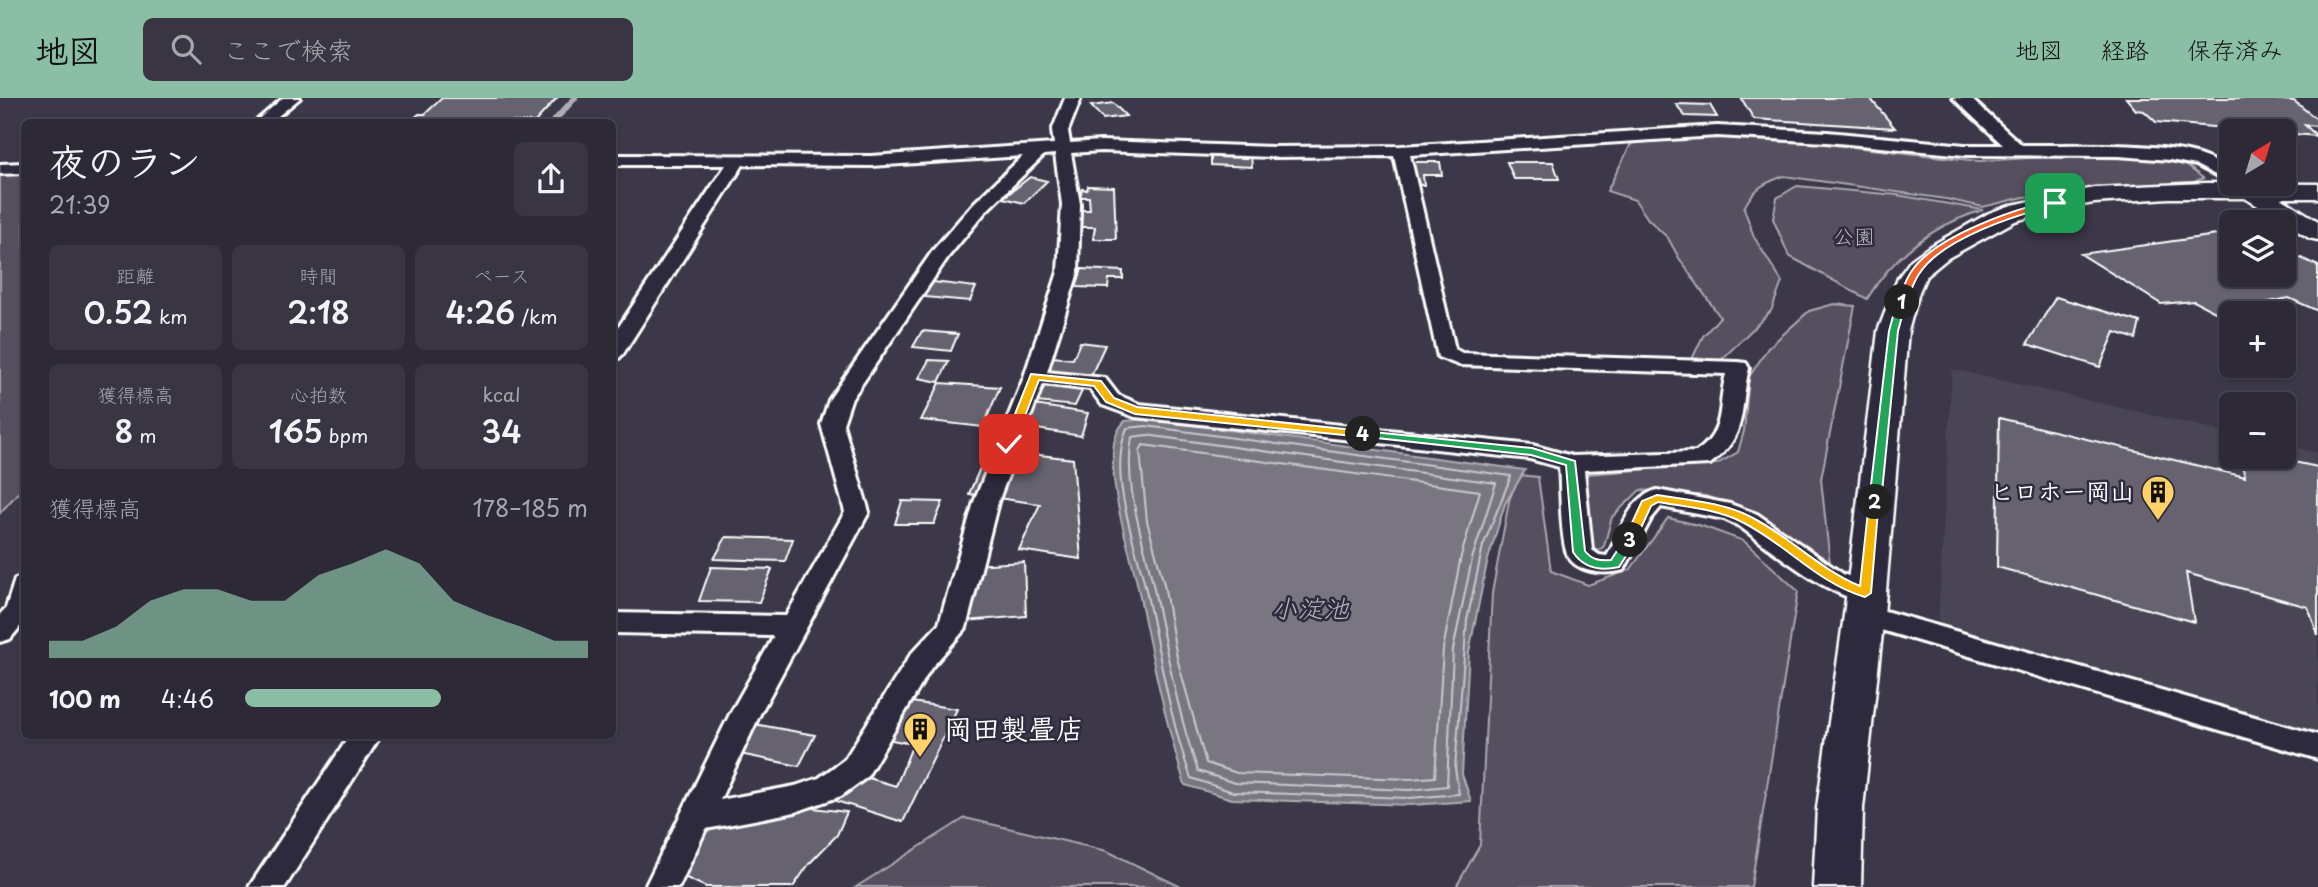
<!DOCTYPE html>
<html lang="ja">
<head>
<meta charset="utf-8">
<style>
	:root { --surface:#2d2937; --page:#393542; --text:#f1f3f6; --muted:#a7a6ad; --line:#484552; --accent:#8abfa5 }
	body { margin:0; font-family:"Playpen Sans","Klee One",sans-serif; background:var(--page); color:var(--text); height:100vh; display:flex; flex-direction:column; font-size:26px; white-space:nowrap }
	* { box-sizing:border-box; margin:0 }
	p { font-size:23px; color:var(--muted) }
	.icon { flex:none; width:38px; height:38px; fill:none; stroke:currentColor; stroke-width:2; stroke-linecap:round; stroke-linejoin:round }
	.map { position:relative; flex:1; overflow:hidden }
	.sheet { position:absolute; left:21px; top:21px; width:595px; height:620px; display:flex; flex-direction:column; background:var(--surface); border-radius:10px; box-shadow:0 2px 5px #0004,0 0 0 2px var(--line) }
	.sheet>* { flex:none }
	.needle { width:46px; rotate:38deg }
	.fabs { position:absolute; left:2219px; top:21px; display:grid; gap:14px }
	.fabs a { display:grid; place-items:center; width:77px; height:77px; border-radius:10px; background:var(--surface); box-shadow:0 2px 5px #0004,0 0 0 2px var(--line); font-size:35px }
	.pin { position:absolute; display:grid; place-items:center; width:60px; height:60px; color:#fff; margin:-30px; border-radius:14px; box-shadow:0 4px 10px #0006 }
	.km { position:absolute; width:35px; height:35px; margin:-18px; border-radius:50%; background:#222; color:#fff; font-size:19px; line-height:35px; text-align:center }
	.round { display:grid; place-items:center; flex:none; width:74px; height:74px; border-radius:10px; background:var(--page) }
	.overview { display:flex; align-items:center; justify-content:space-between; height:119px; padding:0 28px }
	h1 { font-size:38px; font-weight:600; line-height:52px }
	.stats { display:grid; grid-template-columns:repeat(3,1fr); gap:10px; height:119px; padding:7px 28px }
	.stats div { display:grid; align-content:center; border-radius:10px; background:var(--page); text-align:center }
	.stats b { font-size:30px; font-weight:600 }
	.stats small { font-size:19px; font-weight:400 }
	.stats p { font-size:19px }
	.chart { height:196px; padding:14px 28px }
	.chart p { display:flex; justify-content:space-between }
	.chart svg { width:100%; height:126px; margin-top:7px; fill:var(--accent); opacity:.7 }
	ul { padding:0 28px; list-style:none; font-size:23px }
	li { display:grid; grid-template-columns:112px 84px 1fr; align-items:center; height:52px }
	li i { height:18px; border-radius:9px; background:var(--accent) }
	header { display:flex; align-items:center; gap:42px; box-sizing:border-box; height:98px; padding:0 35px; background:var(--accent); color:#111 }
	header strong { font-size:33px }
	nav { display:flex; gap:38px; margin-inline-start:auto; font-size:24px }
	.search { width:490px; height:63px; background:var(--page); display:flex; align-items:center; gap:18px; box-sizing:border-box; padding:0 24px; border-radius:10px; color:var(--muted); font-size:26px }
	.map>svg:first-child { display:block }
	.built { fill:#494455 }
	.green { fill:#555060; stroke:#aaa8b0; stroke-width:2 }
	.water { fill:#797682; stroke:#afadb4; stroke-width:2 }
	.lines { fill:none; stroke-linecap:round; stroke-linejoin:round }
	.shore { stroke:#c9c8cd; stroke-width:2 }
	.stream { stroke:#afadb4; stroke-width:6 }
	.building { fill:#666270; stroke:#fff; stroke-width:2 }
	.street-casing { stroke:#fff; stroke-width:6 }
	.secondary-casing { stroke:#fff; stroke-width:5 }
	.street { fill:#2f2a3d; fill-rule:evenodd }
	.secondary { fill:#2f2a3d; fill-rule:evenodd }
	.split-1 { fill:#f0652b; stroke:#fff; stroke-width:2 }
	.split-2 { fill:#22a559; stroke:#fff; stroke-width:2 }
	.split-3 { fill:#f5b400; stroke:#fff; stroke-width:2 }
	.split-4 { fill:#22a559; stroke:#fff; stroke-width:2 }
	.split-5 { fill:#f5b400; stroke:#fff; stroke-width:2 }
	.labels { text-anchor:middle; stroke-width:5; stroke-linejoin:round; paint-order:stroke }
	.far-park-label { font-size:21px; fill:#bbb9bf; stroke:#2f2a3d }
	.poi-label { font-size:24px; font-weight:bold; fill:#fff; stroke:#2f2a3d; text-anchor:end }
	.water-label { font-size:26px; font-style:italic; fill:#b5b4ba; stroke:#2f2a3d }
	.near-poi-label { font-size:28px; font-weight:bold; fill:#fff; stroke:#2f2a3d; text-anchor:start }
</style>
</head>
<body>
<header>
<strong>地図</strong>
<div class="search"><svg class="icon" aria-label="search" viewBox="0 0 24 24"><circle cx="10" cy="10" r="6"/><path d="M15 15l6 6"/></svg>ここで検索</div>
<nav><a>地図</a><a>経路</a><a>保存済み</a></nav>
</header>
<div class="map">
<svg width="2318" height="789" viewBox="0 0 2318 789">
	<rect width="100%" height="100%" fill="#3c3749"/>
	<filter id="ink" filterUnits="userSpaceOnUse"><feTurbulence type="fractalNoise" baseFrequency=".0143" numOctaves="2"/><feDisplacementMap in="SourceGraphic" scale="14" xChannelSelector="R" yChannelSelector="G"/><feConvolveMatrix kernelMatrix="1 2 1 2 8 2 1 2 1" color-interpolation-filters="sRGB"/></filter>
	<g filter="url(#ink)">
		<path class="built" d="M1952 271 2231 335V359H2284V347L2318 355V637L1938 525Z"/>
		<path class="green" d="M1730 39 1789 42 1979 63 2045 59 2161 61 2187 68 2203 80 2181 90 2024 99 1983 109 1946 101 1784 78C1764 85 1753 91 1744 110L1754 139 1782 184 1771 213 1713 270 1692 261 1703 238 1720 219 1679 160 1668 140 1648 121 1635 102 1607 93 1631 46 1679 40Z
			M0 75H24V388L0 415Z
			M1797 88 1897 97 1983 112C1934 127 1894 156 1867 201L1789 158 1773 121 1777 100Z
			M1834 206 1855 208 1821 381 1830 466 1768 421 1706 398 1640 392 1612 419 1604 448 1597 455 1589 448 1587 376 1717 366 1738 354 1744 333 1749 279 1768 250 1809 213Z
			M1519 377 1538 379 1551 473 1588 487 1630 472 1668 420 1702 428 1744 443 1798 493 1751 789H1456L1480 747 1492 495 1509 403Z
			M965 720 1107 753 1181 789H856Z"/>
		<path class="water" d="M1146 321 1525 372 1505 406 1487 465 1469 554 1462 676 1471 703 1411 707 1232 701 1185 687C1165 623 1152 559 1139 494 1129 447 1111 401 1113 352 1114 340 1117 331 1125 323Z"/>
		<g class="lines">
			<path class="shore" d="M1146 328 1511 378 1483 448 1467 522 1455 670 1459 696 1410 700 1233 694 1191 680C1169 619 1160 556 1146 492 1136 445 1107 377 1127 330Z
				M1146 337 1496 385 1472 461 1453 552 1447 688 1410 692 1235 685 1198 673C1177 614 1167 553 1154 491 1144 441 1123 391 1132 339Z
				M1143 347 1480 393 1461 458 1443 551 1435 679 1410 681 1237 675 1206 665 1177 560 1164 486 1147 423 1140 353Z"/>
			<path class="stream" d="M553 24 575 0"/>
		</g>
		<path class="building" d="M442 0H557L535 24H410L419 16H425Z
			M1741 0H1870L1895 30 1754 21Z
			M2126 0H2260L2294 3 2318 22V28L2305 27 2317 38 2156 24 2144 13 2136 12Z
			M1113 5 1126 18 1103 21 1091 8Z
			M1676 6 1710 7 1717 19 1685 18Z
			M1211 57 1251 58 1252 69 1211 67Z
			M1405 64H1440L1442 77H1423L1424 87 1408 86Z
			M1507 64H1553L1559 81H1514Z
			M1030 79 1047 83 1024 105 1003 100Z
			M1088 88 1114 89 1116 141H1093L1095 129H1081L1082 112H1090L1089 99H1080L1082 91 1087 92Z
			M2231 135V177H2284V152L2318 168V213L2289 200 2265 205 2289 217H2284V215H2244L2234 211 2215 214 2194 203 2161 206 2081 156Z
			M1082 171 1123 173V181H1109L1108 190 1076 189Z
			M933 184 976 189 970 203 924 199Z
			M2056 199 2140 224 2136 241 2115 234 2100 269 2027 246Z
			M922 233 958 236 951 253 913 249Z
			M1080 244 1105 247 1089 282 1048 276 1053 259 1073 261Z
			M929 262 949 263 939 284 919 280Z
			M940 285 1000 289 983 329 921 322Z
			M1043 288 1082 293 1075 308 1036 304Z
			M1034 307 1088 315 1081 338 1024 329Z
			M1999 320 2245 379 2240 359H2269L2318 369V537L2308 509 2186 475 2194 524 1997 469Z
			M988 351 1073 361 1081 461 1019 452 1040 406 969 396Z
			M902 403 943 404 934 426H895Z
			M726 439 793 441 785 463 714 461Z
			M1024 464 1026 518 942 525 954 468Z
			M711 469 772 471 759 504 699 503Z
			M892 601 957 611 903 724 836 703 855 676 896 688 913 646 876 639Z
			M738 623 815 637 799 668 720 652Z
			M796 708 847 714 837 737 809 766 793 789H706L671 773 706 722Z"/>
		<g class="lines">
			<defs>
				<path id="street" d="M283 0H300L271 24H255Z
					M1065 0H1081L1068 33 1070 45 1101 43 1273 49 1401 48 1717 28 1827 34 1965 47H2003L1953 0H1970L2022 47C2070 48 2164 42 2207 60 2216 63 2223 69 2231 73V85L2196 67 2170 62 2119 58 1965 57 1827 44 1717 38 1410 57 1455 251 1462 255 1738 264 1746 265 1749 270C1739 311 1749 338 1710 366L1584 372 1592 452 1599 457 1607 458C1621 435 1628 400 1657 392L1730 406 1757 416 1843 476 1875 488 1878 495 1875 502C1840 511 1768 448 1739 428L1724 421 1661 409 1651 421 1624 472C1606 477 1573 476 1566 453 1560 432 1561 393 1559 369L1530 361 1135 319 1102 307 1090 291 1043 286 998 404 966 530 931 570 867 679 841 698 795 714 706 731 679 789H645L730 616 774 538 612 535V515L786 518 845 414 821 326 829 302 934 151 974 105 1023 58 871 68 743 67 623 256 619 260 612 262V239L726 67H612V57L871 58 1054 46 1052 33ZM1101 53 1273 59 1394 58 1438 259 1459 267 1726 276C1717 307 1727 333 1696 354L1572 358 1532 347 1139 306 1118 297 1105 280 1047 274 1078 174 1080 106 1071 55ZM1055 56 1062 106 1058 174 1024 279 974 404 939 526 911 556 845 661 819 680 795 688 720 702 760 616 869 414 843 326 851 302 948 159 986 113 1044 57Z
					M24 65V75L0 76V66Z
					M24 478V524L10 541 0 544V516L6 510 15 481Z
					M1864 507 2318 637V661L1854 524 1850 517 1854 510Z
					M350 637H381L285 789H249Z"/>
				<path id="secondary" d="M2206 85 2318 86V100H2281L2318 123V142L2309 140 2245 100H2169L2094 105 2058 111 2015 123 1948 160 1926 178 1919 194 1908 233 1884 517 1863 710 1861 789H1813L1817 710 1844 517 1878 233 1898 180 1911 162 1929 149 1989 115 2012 107 2094 90Z"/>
			</defs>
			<use href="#street" class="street-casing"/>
			<use href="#secondary" class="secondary-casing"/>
			<use href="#street" class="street"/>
			<use href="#secondary" class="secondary"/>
		</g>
	</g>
	<path class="split-1" d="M2055 102 2058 107C2018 116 1942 140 1919 176 1913 185 1910 196 1905 206L1897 204C1902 194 1905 183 1911 174 1934 138 2015 111 2055 102Z"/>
	<path class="split-2" d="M1902 201 1906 204 1898 233 1881 404 1875 408 1869 404 1889 233 1897 204Z"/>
	<path class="split-3" d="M1657 397C1687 402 1723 404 1751 419 1789 438 1819 471 1860 488L1869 404 1879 401 1871 495 1865 499C1817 485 1785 445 1742 424 1717 411 1686 409 1658 404L1651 408 1634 445H1626L1624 442 1642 403Z"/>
	<path class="split-4" d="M1363 333 1532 350 1575 363 1585 453C1592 462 1600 463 1611 462L1626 439H1634L1636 442 1619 469C1601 473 1584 471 1573 454L1566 367 1531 357 1359 338V334Z"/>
	<path class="split-5" d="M1031 276 1101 283 1114 300 1137 309 1363 333 1368 336 1363 339 1135 316 1106 304 1094 288 1039 282 1014 346 1005 348 1003 346Z"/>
	<defs>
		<symbol id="building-pin" viewBox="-11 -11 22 30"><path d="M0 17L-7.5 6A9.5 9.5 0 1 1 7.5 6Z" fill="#ffd166" stroke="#2f2a3d"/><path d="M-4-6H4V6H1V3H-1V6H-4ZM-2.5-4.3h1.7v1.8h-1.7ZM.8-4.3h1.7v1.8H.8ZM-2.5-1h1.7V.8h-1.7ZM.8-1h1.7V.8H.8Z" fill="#111"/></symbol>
	</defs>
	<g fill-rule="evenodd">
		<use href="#building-pin" x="2139" y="375" width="38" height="52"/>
		<use href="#building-pin" x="901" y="612" width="38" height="52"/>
	</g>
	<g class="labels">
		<g class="far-park-label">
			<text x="1854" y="146">公園</text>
		</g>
		<g class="poi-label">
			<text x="2134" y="402">ヒロホー岡山</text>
		</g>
		<g class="water-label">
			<text x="1310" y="520">小淀池</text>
		</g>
		<g class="near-poi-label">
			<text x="944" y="641">岡田製畳店</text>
		</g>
	</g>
</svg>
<div class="fabs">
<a><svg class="needle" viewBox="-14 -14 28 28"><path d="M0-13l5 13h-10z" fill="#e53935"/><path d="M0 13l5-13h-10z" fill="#a7a6ad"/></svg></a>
<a><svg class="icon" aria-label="layers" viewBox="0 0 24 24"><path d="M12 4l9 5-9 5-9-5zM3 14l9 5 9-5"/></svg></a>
<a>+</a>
<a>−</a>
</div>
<div class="pin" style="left:2055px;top:105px;background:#1e9e55"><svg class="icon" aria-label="arrive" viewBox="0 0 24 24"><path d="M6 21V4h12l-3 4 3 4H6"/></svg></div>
<div class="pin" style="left:1009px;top:346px;background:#d93025"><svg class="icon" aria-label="check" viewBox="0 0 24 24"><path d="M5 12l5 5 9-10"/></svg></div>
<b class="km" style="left:1902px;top:204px">1</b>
<b class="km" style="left:1875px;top:404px">2</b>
<b class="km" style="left:1630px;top:442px">3</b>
<b class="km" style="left:1363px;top:336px">4</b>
<section class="sheet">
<div class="overview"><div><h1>夜のラン</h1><p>21:39</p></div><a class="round"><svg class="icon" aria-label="share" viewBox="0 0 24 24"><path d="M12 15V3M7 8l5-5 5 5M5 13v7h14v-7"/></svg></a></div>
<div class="stats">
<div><p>距離</p><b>0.52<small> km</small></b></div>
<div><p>時間</p><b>2:18</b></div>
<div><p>ペース</p><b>4:26<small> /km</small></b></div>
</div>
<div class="stats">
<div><p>獲得標高</p><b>8<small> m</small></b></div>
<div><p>心拍数</p><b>165<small> bpm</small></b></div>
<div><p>kcal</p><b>34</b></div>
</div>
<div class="chart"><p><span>獲得標高</span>178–185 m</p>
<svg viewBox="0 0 160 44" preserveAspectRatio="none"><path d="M0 44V38L10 38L20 33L30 24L40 20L50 20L60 24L70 24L80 15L90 11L100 6L110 11L120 24L130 29L140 33L150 38L160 38V44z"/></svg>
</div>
<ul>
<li><b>100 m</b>4:46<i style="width:57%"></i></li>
</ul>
</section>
</div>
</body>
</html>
